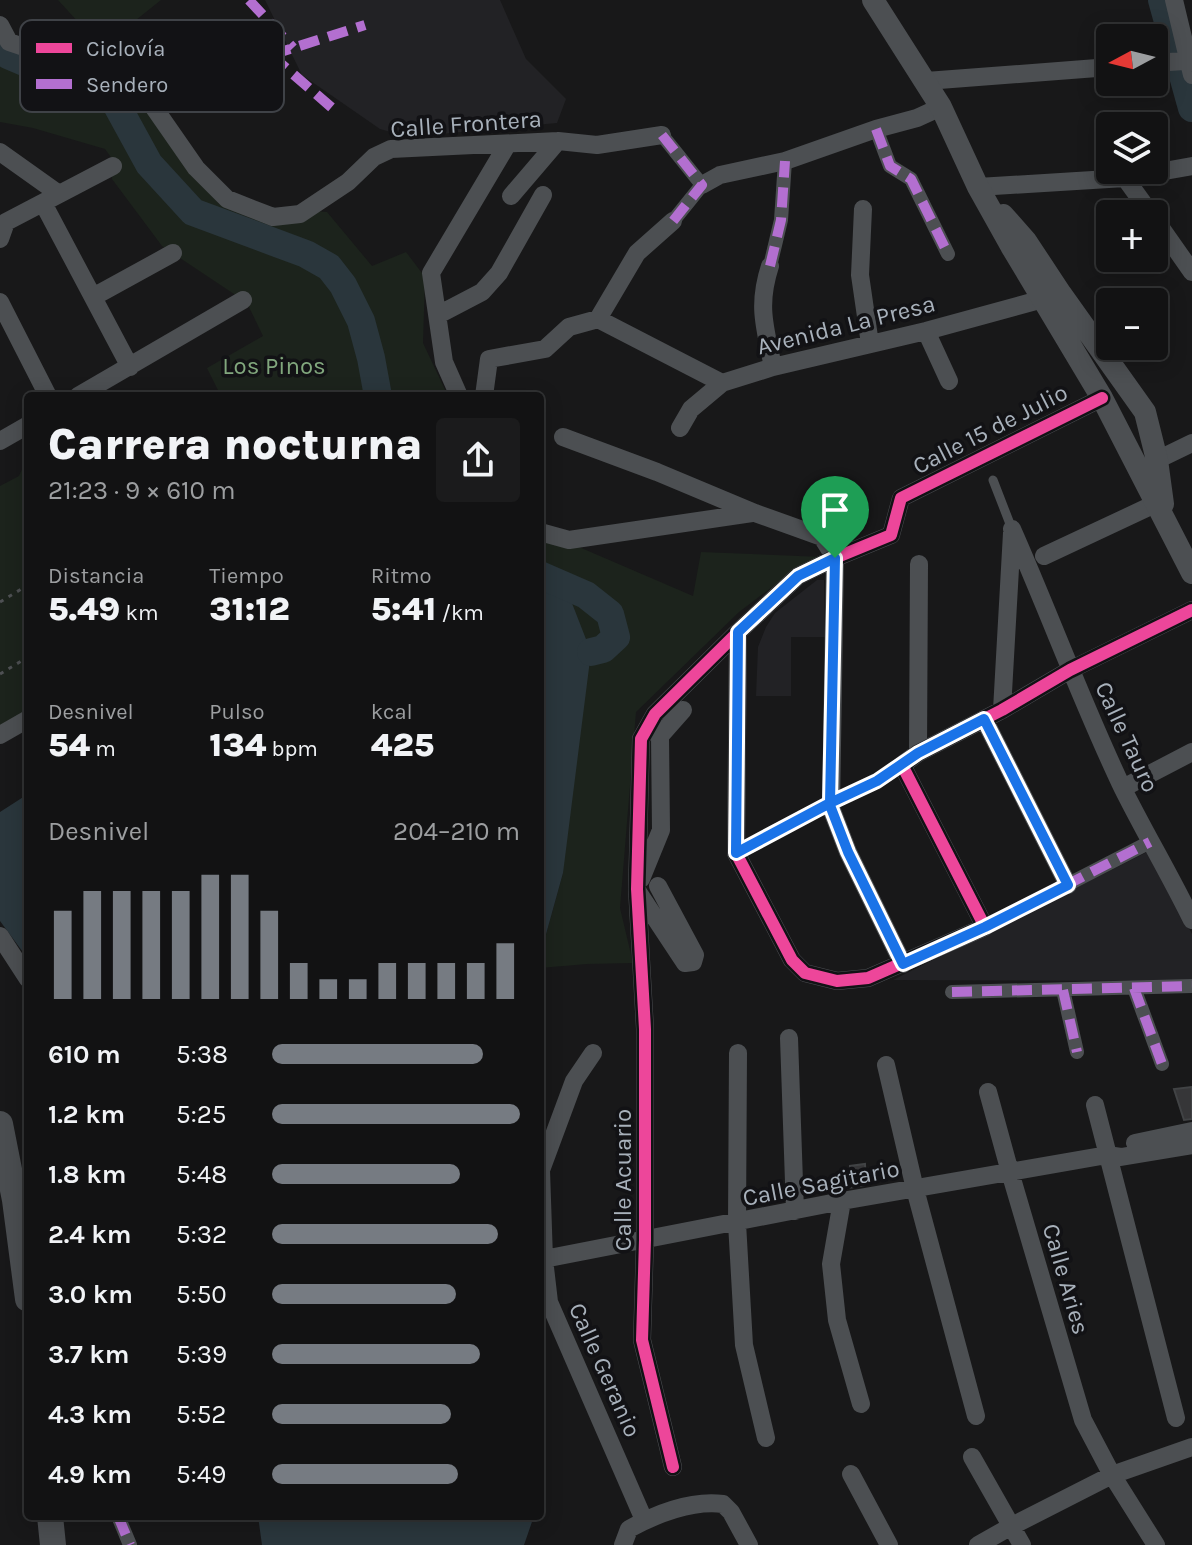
<!DOCTYPE html>
<html lang="es">
<head>
<meta charset="utf-8">
<style>
	:root { --surface:#121213; --page:#1b1b1c; --text:#f1f3f6; --muted:#9c9ea0; --line:#313233; --accent:#767b82 }
	body { margin:0; font-family:Karla,sans-serif; background:var(--page); color:var(--text); height:100vh; display:flex; flex-direction:column; font-size:30px; white-space:nowrap }
	* { box-sizing:border-box; margin:0 }
	p { font-size:26px; color:var(--muted) }
	.icon { flex:none; width:44px; height:44px; fill:none; stroke:currentColor; stroke-width:2; stroke-linecap:round; stroke-linejoin:round }
	.map { position:relative; flex:1; overflow:hidden }
	.panel { position:absolute; left:24px; top:392px; width:520px; height:1128px; display:flex; flex-direction:column; background:var(--surface); border-radius:8px; box-shadow:0 4px 20px #0003,0 0 0 2px var(--line) }
	.panel>* { flex:none }
	.needle { width:52px; rotate:263deg }
	.controls { position:absolute; left:1096px; top:24px; display:grid; gap:16px }
	.controls a { display:grid; place-items:center; width:72px; height:72px; border-radius:8px; background:var(--surface); box-shadow:0 4px 20px #0003,0 0 0 2px var(--line); font-size:40px }
	.pin { position:absolute; display:grid; place-items:center; width:68px; height:68px; color:#fff; margin:-82px -34px; border-radius:50% 50% 50% 0; rotate:-45deg; box-shadow:0 0 8px #0007 }
	.pin .icon { rotate:45deg }
	.round { display:grid; place-items:center; flex:none; width:84px; height:84px; border-radius:8px; background:var(--page) }
	.overview { display:flex; align-items:center; justify-content:space-between; height:136px; padding:0 24px }
	h1 { font-size:44px; font-weight:800; line-height:60px }
	.stats { display:grid; grid-template-columns:repeat(3,1fr); gap:12px; height:136px; padding:8px 24px }
	.stats div { display:grid; align-content:center }
	.stats b { font-size:34px; font-weight:800 }
	.stats small { font-size:22px; font-weight:400 }
	.stats p { font-size:22px }
	.chart { height:224px; padding:16px 24px }
	.chart p { display:flex; justify-content:space-between }
	.chart svg { width:100%; height:144px; margin-top:8px; stroke:var(--accent); stroke-width:6 }
	ul { padding:0 24px; list-style:none; font-size:26px }
	li { display:grid; grid-template-columns:128px 96px 1fr; align-items:center; height:60px }
	li i { height:20px; border-radius:10px; background:var(--accent) }
	.map>svg:first-child { display:block }
	.built { fill:#222225 }
	.green { fill:#1c231c }
	.water { fill:#2a363c }
	.lines { fill:none; stroke-linecap:round; stroke-linejoin:round }
	.river { stroke:#2a363c; stroke-width:28 }
	.building { fill:#363638; stroke:#414345; stroke-width:2 }
	.path { stroke:#4e5053; stroke-width:3; stroke-dasharray:4 6; stroke-linecap:butt }
	.service { stroke:#4c4f52; stroke-width:9 }
	.pedestrian { stroke:#4c4f52; stroke-width:14 }
	.minor { stroke:#4c4f52; stroke-width:18 }
	.tertiary { stroke:#4c4f52; stroke-width:22 }
	.secondary { stroke:#4a4d50; stroke-width:26 }
	.quiet { stroke:#b36fd0; stroke-width:10; stroke-dasharray:20 10; stroke-linecap:butt }
	.cycleway-casing { stroke:#121215; stroke-width:17 }
	.cycleway { stroke:#ed469a; stroke-width:12 }
	.route-casing { stroke:#fff; stroke-width:16 }
	.route { stroke:#1a73e8; stroke-width:10 }
	.labels { text-anchor:middle; stroke-width:7; stroke-linejoin:round; paint-order:stroke }
	.street-label { font-size:24px; fill:#a8b1bb; stroke:#121215 }
	.park-label { font-size:24px; fill:#81a77d; stroke:#121215 }
	.key { fill:#121215; stroke:#3f4247; stroke-width:2 }
	.key-label { font-size:22px; fill:#a8b1bb }
</style>
</head>
<body>
<div class="map">
<svg width="1192" height="1545" viewBox="0 0 1192 1545">
	<rect width="100%" height="100%" fill="#181819"/>
	<path class="built" d="M265 0H500L526 59 566 99 557 123 408 137 380 129 302 75Z
		M817 580H824L825 637H791V696H756L758 647 766 627 775 613Z
		M1149 851 1192 934V981L893 980Z"/>
	<path class="green" d="M58 0H161L131 24 111 58Z
		M0 30 135 93 219 204 327 212 372 266 406 252 425 277 423 343 448 396H221L207 368 263 336 248 305 243 300 162 246 112 179 113 160 105 149 33 128 0 122Z
		M28 465V711L0 727V486L19 476 23 467Z
		M540 538 579 547 693 596 701 552 823 557 788 575 739 612 636 712 620 908 633 963 587 964 540 968V956L563 873 568 594 540 582Z"/>
	<path class="water" d="M540 582 568 593 591 652 563 873 540 956Z
		M28 794V959L0 921V812Z
		M258 1516H534L524 1545H262Z"/>
	<g class="lines">
		<path class="river" d="M1162 0 1192 108
			M0 45 8 55 114 100 149 164 193 212 306 254 329 267 343 285 361 321 371 358 378 396
			M540 575 586 595 610 614 616 637 603 649 591 652"/>
	</g>
	<path class="building" d="M1192 1087V1119L1184 1120 1174 1089Z
		M865 1164 866 1185 848 1188 850 1166Z"/>
	<g class="lines">
		<path class="path" d="M0 602 28 585
			M0 674 28 657"/>
		<path class="service" d="M993 480 1012 529"/>
		<path class="pedestrian" d="M876 129 890 166 911 179 948 254
			M662 135 702 185 673 221
			M770 266 781 220 785 161
			M736 853 830 803 877 781 902 765
			M985 927 1150 842
			M1134 988 1162 1064
			M1063 990 1077 1052
			M952 992 1192 986
			M118 1516 130 1545"/>
		<path class="minor" d="M1174 0 1192 75
			M0 25 9 42 139 86 196 168 227 199 273 217 300 214 348 182 374 157 391 149 558 141 597 145 662 135
			M1154 63 1184 61 1189 63
			M926 81 1110 67
			M0 152 59 194
			M1125 178 1151 214
			M702 185 720 175 785 161 876 129 917 118 941 107
			M978 187 1125 178 1192 166
			M511 196 558 141
			M43 203 130 367
			M863 209 860 275 870 344
			M1154 218 1192 272
			M0 239 6 222 113 166
			M770 266C757 306 765 327 773 367
			M93 297 173 253
			M0 302 48 396
			M438 315 482 292 499 273 543 195
			M598 319 722 383
			M926 331 949 381
			M78 396 243 300
			M459 396 444 362 431 273 507 145
			M484 396 489 359 545 349 569 327 598 319 637 253 673 221
			M680 428 691 409 722 383 773 367 926 331 1043 299
			M563 437 657 472 755 513 822 537 835 558
			M0 441 28 425
			M1157 460 1192 443
			M1012 529C1050 615 1082 703 1123 789 1145 833 1170 875 1192 920
			M540 532 569 540 752 513
			M1044 556 1157 503
			M835 558 831 808 848 852 903 964
			M738 632 736 853 792 960 805 973 837 981 868 978 985 927 902 765 918 753 1002 710 1070 670 1192 610
			M1002 710 1012 533
			M984 719 1068 885
			M0 735 28 719
			M918 753 919 564
			M1123 788 1192 752
			M641 879 661 830 660 736 683 710
			M638 892 685 963 693 962 695 955 658 886
			M0 936 28 979
			M789 1038 795 1211
			M593 1053 574 1081 541 1170 544 1259 549 1302 644 1520
			M738 1053 737 1223 744 1345 766 1438
			M886 1065 915 1189 976 1416
			M988 1092 1010 1172 1083 1420 1112 1475 1156 1545
			M1095 1105 1176 1418
			M1135 1143 1192 1131
			M842 1201 831 1264 837 1320 861 1404
			M544 1259 842 1201 1107 1155 1121 1157 1192 1145
			M972 1457 1022 1545
			M673 1467 642 1340 645 1240V1029L637 889 641 739 655 714 738 632 798 576 835 558 891 535 901 498 1102 398
			M851 1474 889 1545
			M623 1545 629 1529C656 1514 692 1500 723 1504L731 1512 749 1545
			M978 1545 1010 1527 1112 1475 1192 1447"/>
		<path class="tertiary" d="M873 0 941 107 978 187 1011 246 1102 398 1192 573
			M1003 215 1026 241 1061 294 1145 412 1157 460 1163 504"/>
		<path class="secondary" d="M0 1124 15 1200 28 1299
			M50 1516 53 1545"/>
		<path class="quiet" d="M249 0 293 48
			M271 55 365 25
			M271 55 338 113
			M876 129 890 166 911 179 948 254
			M662 135 702 185 673 221
			M770 266 781 220 785 161
			M736 853 830 803 877 781 902 765
			M985 927 1150 842
			M1134 988 1162 1064
			M1063 990 1077 1052
			M952 992 1192 986
			M26 1281 28 1280
			M118 1516 130 1545"/>
		<defs>
			<path id="cycleway" d="M738 632 736 853 792 960 805 973 837 981 868 978 985 927 902 765 918 753 1002 710 1070 670 1192 610
				M673 1467 642 1340 645 1240V1029L637 889 641 739 655 714 738 632 798 576 835 558 891 535 901 498 1102 398"/>
		</defs>
		<use href="#cycleway" class="cycleway-casing"/>
		<use href="#cycleway" class="cycleway"/>
	</g>
	<g class="lines">
		<defs>
			<path id="route" d="M835 558 798 576 738 632 736 853 830 803 877 781 918 753 984 719 1068 885 985 927 903 964 848 852 831 808 830 803 835 558"/>
		</defs>
		<use href="#route" class="route-casing"/>
		<use href="#route" class="route"/>
	</g>
	<g class="labels">
		<g class="street-label">
			<text transform="translate(466 124) rotate(-4)" y="8">Calle Frontera</text>
			<text transform="translate(846 325) rotate(-14)" y="8">Avenida La Presa</text>
			<text transform="translate(990 429) rotate(-27)" y="8">Calle 15 de Julio</text>
			<text transform="translate(1127 737) rotate(65)" y="8">Calle Tauro</text>
			<text transform="translate(623 1180) rotate(-90)" y="8">Calle Acuario</text>
			<text transform="translate(821 1183) rotate(-11)" y="8">Calle Sagitario</text>
			<text transform="translate(1066 1279) rotate(74)" y="8">Calle Aries</text>
			<text transform="translate(605 1370) rotate(66)" y="8">Calle Geranio</text>
		</g>
		<g class="park-label">
			<text x="274" y="374">Los Pinos</text>
		</g>
	</g>
	<rect x="20" y="20" width="264" height="92" rx="12" class="key"/>
	<rect x="36" y="43" width="36" height="10" fill="#ed469a"/>
	<rect x="36" y="79" width="36" height="10" fill="#b36fd0"/>
	<g class="key-label">
		<text x="86" y="56">Ciclovía</text>
		<text x="86" y="92">Sendero</text>
	</g>
</svg>
<div class="controls">
<a><svg class="needle" viewBox="-14 -14 28 28"><path d="M0-13l5 13h-10z" fill="#e53935"/><path d="M0 13l5-13h-10z" fill="#9c9ea0"/></svg></a>
<a><svg class="icon" aria-label="layers" viewBox="0 0 24 24"><path d="M12 4l9 5-9 5-9-5zM3 14l9 5 9-5"/></svg></a>
<a>+</a>
<a>−</a>
</div>
<div class="pin" style="left:835px;top:558px;background:#1e9e55"><svg class="icon" aria-label="arrive" viewBox="0 0 24 24"><path d="M6 21V4h12l-3 4 3 4H6"/></svg></div>
<section class="panel">
<div class="overview"><div><h1>Carrera nocturna</h1><p>21:23 · 9 × 610 m</p></div><a class="round"><svg class="icon" aria-label="share" viewBox="0 0 24 24"><path d="M12 15V3M7 8l5-5 5 5M5 13v7h14v-7"/></svg></a></div>
<div class="stats">
<div><p>Distancia</p><b>5.49<small> km</small></b></div>
<div><p>Tiempo</p><b>31:12</b></div>
<div><p>Ritmo</p><b>5:41<small> /km</small></b></div>
</div>
<div class="stats">
<div><p>Desnivel</p><b>54<small> m</small></b></div>
<div><p>Pulso</p><b>134<small> bpm</small></b></div>
<div><p>kcal</p><b>425</b></div>
</div>
<div class="chart"><p><span>Desnivel</span>204–210 m</p>
<svg viewBox="0 0 160 44" preserveAspectRatio="none"><path d="M5 44V17M15 44V11M25 44V11M35 44V11M45 44V11M55 44V6M65 44V6M75 44V17M85 44V33M95 44V38M105 44V38M115 44V33M125 44V33M135 44V33M145 44V33M155 44V27"/></svg>
</div>
<ul>
<li><b>610 m</b>5:38<i style="width:85%"></i></li>
<li><b>1.2 km</b>5:25<i style="width:100%"></i></li>
<li><b>1.8 km</b>5:48<i style="width:76%"></i></li>
<li><b>2.4 km</b>5:32<i style="width:91%"></i></li>
<li><b>3.0 km</b>5:50<i style="width:74%"></i></li>
<li><b>3.7 km</b>5:39<i style="width:84%"></i></li>
<li><b>4.3 km</b>5:52<i style="width:72%"></i></li>
<li><b>4.9 km</b>5:49<i style="width:75%"></i></li>
</ul>
</section>
</div>
</body>
</html>
